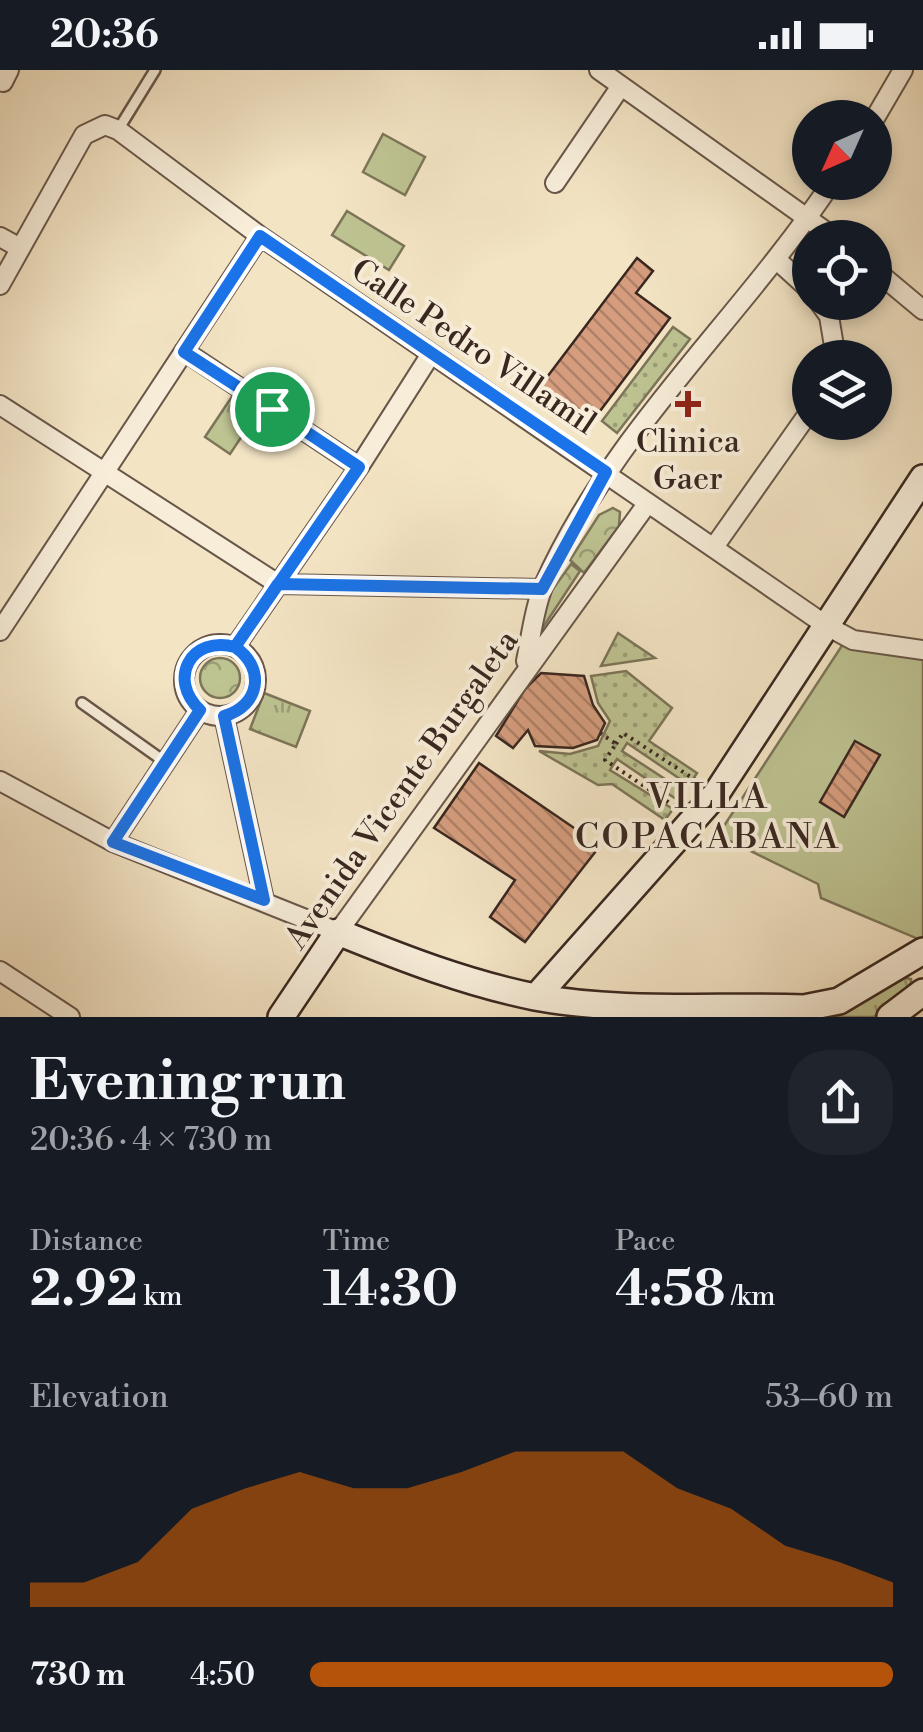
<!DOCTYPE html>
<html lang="en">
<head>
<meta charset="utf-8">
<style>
	:root { --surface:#171b24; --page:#20242c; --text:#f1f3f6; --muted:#9ea1a6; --accent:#b45309 }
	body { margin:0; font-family:"Libre Bodoni",serif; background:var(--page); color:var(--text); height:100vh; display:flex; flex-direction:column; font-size:38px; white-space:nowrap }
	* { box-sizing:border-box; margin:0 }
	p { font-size:32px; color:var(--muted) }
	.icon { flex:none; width:55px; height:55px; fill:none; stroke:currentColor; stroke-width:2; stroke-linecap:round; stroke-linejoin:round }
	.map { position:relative; height:947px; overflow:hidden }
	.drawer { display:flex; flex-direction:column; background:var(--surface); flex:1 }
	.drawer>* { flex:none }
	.needle { width:65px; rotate:225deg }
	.fabs { position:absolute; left:792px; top:30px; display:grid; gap:20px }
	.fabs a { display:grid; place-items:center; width:100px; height:100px; border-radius:50%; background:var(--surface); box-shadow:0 5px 15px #0003; font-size:50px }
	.pin { position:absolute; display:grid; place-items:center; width:85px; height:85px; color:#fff; margin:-42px; border:5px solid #fff; border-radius:50%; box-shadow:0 2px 10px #0007 }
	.round { display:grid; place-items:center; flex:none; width:105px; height:105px; border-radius:40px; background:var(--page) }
	.head { display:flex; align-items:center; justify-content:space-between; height:170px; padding:0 30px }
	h1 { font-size:55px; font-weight:700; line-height:75px }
	.metrics { display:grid; grid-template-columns:repeat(3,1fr); gap:15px; height:170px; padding:10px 30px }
	.metrics div { display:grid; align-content:center }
	.metrics b { font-size:50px; font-weight:700 }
	.metrics small { font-size:28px; font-weight:400 }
	.metrics p { font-size:28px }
	.chart { height:280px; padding:20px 30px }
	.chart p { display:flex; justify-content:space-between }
	.chart svg { width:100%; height:180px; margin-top:10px; fill:var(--accent); opacity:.7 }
	ul { padding:0 30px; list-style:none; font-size:32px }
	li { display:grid; grid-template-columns:160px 120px 1fr; align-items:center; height:75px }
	li i { height:25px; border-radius:12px; background:var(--accent) }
	.status { display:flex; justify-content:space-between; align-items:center; height:70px; padding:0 50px; background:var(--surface); direction:ltr }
	.status svg { height:28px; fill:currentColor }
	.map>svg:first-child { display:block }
	.grass { fill:url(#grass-tufts); stroke:#7c7559; stroke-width:2.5 }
	.forest { fill:url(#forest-crowns); stroke:#7c7559; stroke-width:2.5 }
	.garden { fill:url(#garden-dots); stroke:#7c7559; stroke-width:2.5 }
	.pitch { fill:#bec392; stroke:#7c7559; stroke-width:2.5 }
	.building { fill:url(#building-back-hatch); stroke:#392720; stroke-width:2.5 }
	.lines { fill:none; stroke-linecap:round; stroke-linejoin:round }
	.lane-casing { stroke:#685649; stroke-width:14 }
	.street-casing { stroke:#685649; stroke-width:22 }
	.secondary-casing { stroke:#392720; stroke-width:30 }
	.path { stroke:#392720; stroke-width:4; stroke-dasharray:2.5 5; stroke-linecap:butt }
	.lane { stroke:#f7edd9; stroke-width:9 }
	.street { stroke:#f7edd9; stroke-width:18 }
	.secondary { stroke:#f7edd9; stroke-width:25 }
	.route-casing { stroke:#fff; stroke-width:20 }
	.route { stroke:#1a73e8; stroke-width:12 }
	.poi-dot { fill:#8f2418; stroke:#f7edd9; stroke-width:4 }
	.labels { text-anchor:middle; stroke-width:8; stroke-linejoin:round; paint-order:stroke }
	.street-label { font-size:32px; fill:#392720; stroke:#f7edd9 }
	.poi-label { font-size:32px; fill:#392720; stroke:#f7edd9 }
	.neighbourhood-label { font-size:35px; letter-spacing:2.5px; fill:#392720; stroke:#f7edd9 }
</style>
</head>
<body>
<div class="status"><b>20:36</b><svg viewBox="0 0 49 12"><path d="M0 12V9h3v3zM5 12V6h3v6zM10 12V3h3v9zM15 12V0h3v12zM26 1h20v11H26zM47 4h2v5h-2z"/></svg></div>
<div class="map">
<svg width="923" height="947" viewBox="0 0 923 947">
	<defs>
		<pattern id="grass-tufts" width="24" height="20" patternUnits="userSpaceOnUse" patternTransform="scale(2.5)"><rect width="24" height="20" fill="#bec392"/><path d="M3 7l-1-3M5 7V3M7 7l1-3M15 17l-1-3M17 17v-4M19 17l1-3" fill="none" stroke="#9b9e77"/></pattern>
		<pattern id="forest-crowns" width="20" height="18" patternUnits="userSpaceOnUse" patternTransform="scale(2.5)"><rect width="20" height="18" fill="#bec392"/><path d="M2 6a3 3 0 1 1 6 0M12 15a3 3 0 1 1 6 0" fill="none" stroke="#9b9e77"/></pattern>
		<pattern id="garden-dots" width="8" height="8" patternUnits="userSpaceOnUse" patternTransform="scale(2.5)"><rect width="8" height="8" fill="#bec392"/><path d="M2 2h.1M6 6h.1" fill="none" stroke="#9b9e77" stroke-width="1.8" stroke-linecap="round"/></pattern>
		<pattern id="building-back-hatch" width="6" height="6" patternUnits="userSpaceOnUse" patternTransform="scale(2.5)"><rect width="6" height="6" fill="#d59d7e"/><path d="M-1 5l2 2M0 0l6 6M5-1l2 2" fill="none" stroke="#ae8067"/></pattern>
	</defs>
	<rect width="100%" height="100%" fill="#f3e4c4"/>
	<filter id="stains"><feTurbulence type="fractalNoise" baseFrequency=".002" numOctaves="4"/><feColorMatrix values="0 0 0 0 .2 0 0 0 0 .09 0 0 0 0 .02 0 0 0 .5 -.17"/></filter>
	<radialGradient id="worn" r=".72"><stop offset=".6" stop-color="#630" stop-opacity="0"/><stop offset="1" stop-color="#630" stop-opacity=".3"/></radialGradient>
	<path class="grass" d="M233 325 258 342 230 384 205 367Z
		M264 623 310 641 296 677 250 659Z
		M905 908 911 909V914L874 947H837Z"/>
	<path class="forest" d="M613 438 620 442 619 456 584 503 570 490 599 445Z
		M571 494 580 501 536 568 545 530Z
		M200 608a20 20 0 1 1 40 0a20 20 0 1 1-40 0Z"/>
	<path class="garden" d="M673 257 690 269 617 363 602 351Z
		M618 563 655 588 601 596Z
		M626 601 672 638 649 671 697 703 689 715 627 673 622 681 685 722 679 731 617 689 610 700 673 739 665 750 612 714 598 715 539 681 570 684 598 676 610 651 598 633 591 606Z"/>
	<path class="pitch" d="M383 64 425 87 405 125 363 102Z
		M347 141 404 176 389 200 332 165Z
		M843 574 923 583V871L821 828 818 814 718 765Z"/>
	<path class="building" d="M637 188 653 201 636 223 670 248 585 361 535 323Z
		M541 603 584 606 593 635 605 653 597 670 573 678 535 676 528 660 513 678 496 666 525 619Z
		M855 671 880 685 844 747 820 732Z
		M479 693 580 762 577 766 596 781 525 872 490 847 515 810 434 758Z"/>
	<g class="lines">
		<defs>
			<path id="lane" d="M118 60 155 0
				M82 633 165 692"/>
			<path id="street" d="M599 0 835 168
				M3 12 9 0
				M875 48 903 0
				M555 113 621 16
				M0 167 20 178
				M777 190 810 220
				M875 200 923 240
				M0 215 84 65 105 55 118 60 260 166 827 556 853 570 923 580
				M819 232 829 246 836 288
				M184 281 359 397
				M0 335 278 514 542 519
				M714 477 810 341
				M0 561 260 166
				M184 610a36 36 0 1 1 72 0a36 36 0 1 1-72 0Z
				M235 577 359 397 431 284
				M526 591C531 567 534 539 543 517 610 364 740 250 832 112
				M224 646 264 830
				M0 711 113 772 338 862 647 434
				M113 772 200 640
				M0 901 70 947"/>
			<path id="secondary" d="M536 927 716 724 923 408
				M281 947 338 862C402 888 466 913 535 927 621 943 716 935 804 938L839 931 923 881
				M890 947 923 922"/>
		</defs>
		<use href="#lane" class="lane-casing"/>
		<use href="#street" class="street-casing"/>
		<use href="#secondary" class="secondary-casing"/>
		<path class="path" d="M600 663 616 674 605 690 674 736
			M616 674 623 663 700 713"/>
		<use href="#lane" class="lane"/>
		<use href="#street" class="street"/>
		<use href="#secondary" class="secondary"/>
	</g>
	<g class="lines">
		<defs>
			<path id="route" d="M272 339 359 397 235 577C266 598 260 636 224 646L264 830 113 772 200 640C167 609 191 565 235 577L278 514 542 519 606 402 260 166 184 282 272 339"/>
		</defs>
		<use href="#route" class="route-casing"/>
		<use href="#route" class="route"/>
	</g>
	<path class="poi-dot" d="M683 319h10v10h10v10h-10v10h-10v-10h-10v-10h10z"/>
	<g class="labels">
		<g class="street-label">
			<text transform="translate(474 276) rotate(34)" y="11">Calle Pedro Villamil</text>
			<text transform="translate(401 719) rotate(-55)" y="11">Avenida Vicente Burgaleta</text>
		</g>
		<g class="poi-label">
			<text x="688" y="382">Clinica<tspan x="688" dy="37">Gaer</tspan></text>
		</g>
		<g class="neighbourhood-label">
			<text x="708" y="738">VILLA<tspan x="708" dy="40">COPACABANA</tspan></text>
		</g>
	</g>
	<rect width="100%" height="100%" filter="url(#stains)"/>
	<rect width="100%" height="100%" fill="url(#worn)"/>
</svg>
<div class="fabs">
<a><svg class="needle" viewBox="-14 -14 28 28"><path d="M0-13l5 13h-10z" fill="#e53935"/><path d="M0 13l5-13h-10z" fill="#9ea1a6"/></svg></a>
<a><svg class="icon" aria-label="locate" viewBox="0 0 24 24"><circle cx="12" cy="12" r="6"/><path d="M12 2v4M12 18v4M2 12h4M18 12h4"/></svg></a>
<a><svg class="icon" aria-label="layers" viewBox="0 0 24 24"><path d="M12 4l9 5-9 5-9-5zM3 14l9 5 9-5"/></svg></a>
</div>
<div class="pin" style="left:272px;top:339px;background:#1e9e55"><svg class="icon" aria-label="arrive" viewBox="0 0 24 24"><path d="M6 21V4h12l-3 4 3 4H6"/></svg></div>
</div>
<section class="drawer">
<div class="head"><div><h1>Evening run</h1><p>20:36 · 4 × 730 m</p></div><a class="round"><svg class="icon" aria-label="share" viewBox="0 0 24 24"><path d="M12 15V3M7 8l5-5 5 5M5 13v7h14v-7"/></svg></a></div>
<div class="metrics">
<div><p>Distance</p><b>2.92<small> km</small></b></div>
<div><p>Time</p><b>14:30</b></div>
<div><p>Pace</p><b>4:58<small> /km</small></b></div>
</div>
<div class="chart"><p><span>Elevation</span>53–60 m</p>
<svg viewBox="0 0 160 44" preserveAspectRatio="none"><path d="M0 44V38L10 38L20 33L30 20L40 15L50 11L60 15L70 15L80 11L90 6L100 6L110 6L120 15L130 20L140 29L150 33L160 38V44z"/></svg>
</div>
<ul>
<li><b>730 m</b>4:50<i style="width:100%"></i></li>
</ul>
</section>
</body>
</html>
